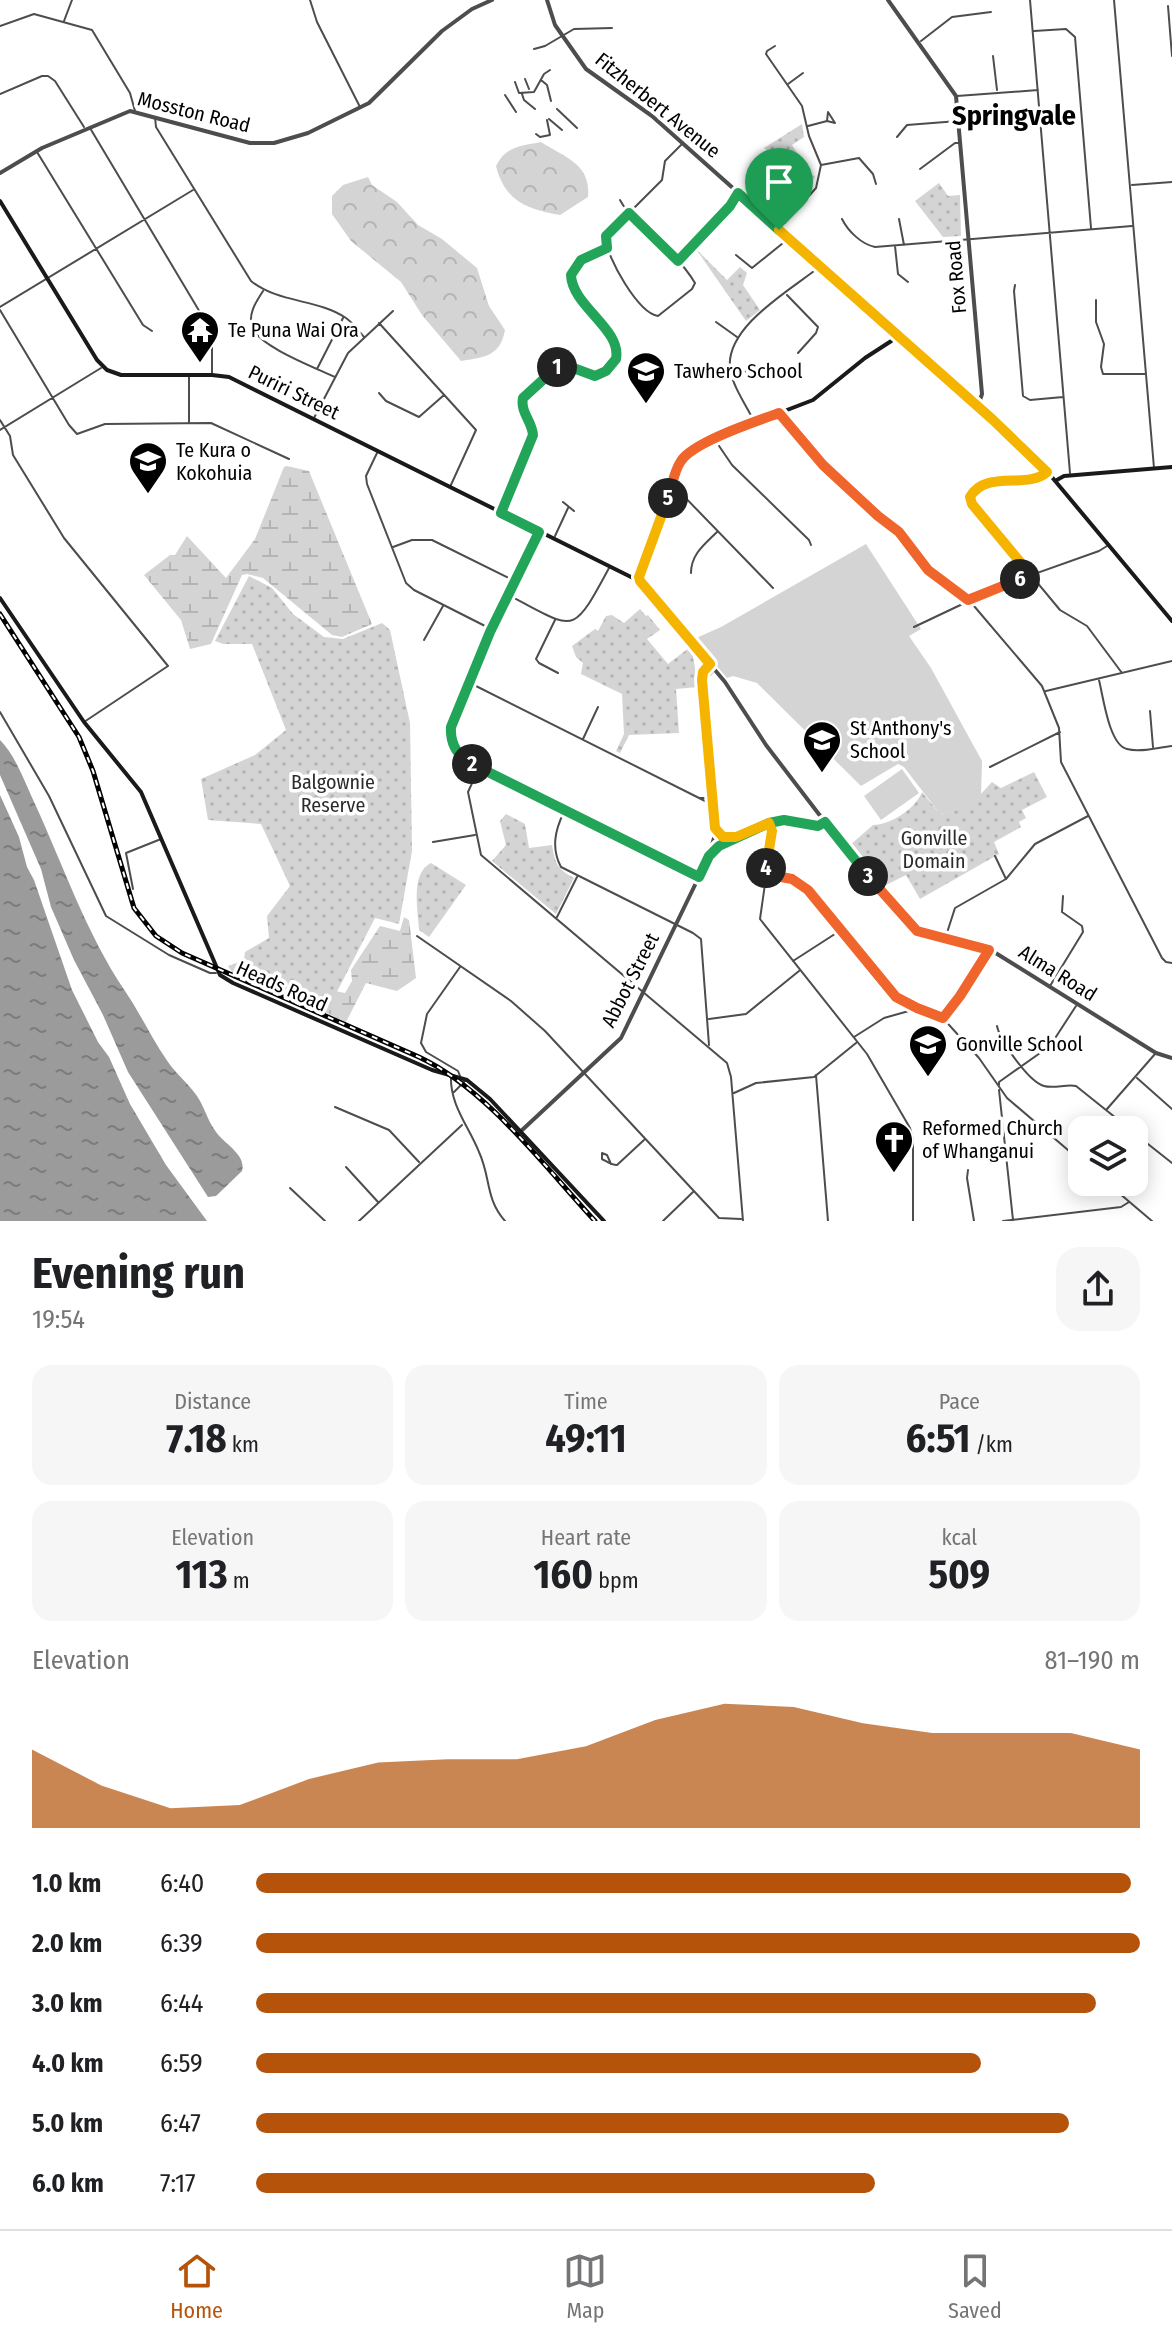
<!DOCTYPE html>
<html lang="en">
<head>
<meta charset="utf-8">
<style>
	:root { --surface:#fff; --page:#f6f6f6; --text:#202124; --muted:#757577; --line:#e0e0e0; --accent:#b45309 }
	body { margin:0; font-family:"Fira Sans Condensed",sans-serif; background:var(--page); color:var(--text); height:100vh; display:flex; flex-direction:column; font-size:30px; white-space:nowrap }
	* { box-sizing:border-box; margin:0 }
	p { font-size:26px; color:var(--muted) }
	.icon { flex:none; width:44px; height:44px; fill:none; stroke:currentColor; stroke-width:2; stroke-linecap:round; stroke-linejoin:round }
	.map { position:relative; height:1221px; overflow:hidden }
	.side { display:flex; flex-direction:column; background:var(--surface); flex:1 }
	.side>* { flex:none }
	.controls { position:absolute; left:1068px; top:1116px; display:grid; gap:16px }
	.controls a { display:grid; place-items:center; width:80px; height:80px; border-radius:16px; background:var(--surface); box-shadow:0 4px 20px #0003; font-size:40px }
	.pin { position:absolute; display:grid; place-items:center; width:68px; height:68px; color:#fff; margin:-82px -34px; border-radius:50% 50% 50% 0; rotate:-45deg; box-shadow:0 0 8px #0007 }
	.pin .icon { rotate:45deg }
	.km { position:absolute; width:40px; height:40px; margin:-20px; border-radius:50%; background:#222; color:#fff; font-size:22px; line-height:40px; text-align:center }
	.round { display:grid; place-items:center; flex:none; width:84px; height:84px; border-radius:24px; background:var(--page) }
	.summary { display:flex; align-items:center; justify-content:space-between; height:136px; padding:0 32px }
	h1 { font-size:44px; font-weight:700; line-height:60px }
	.figures { display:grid; grid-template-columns:repeat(3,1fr); gap:12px; height:136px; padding:8px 32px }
	.figures div { display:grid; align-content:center; border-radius:20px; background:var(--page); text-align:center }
	.figures b { font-size:40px; font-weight:700 }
	.figures small { font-size:22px; font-weight:400 }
	.figures p { font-size:22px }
	.chart { height:224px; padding:16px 32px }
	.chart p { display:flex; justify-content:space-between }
	.chart svg { width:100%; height:144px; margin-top:8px; fill:var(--accent); opacity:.7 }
	ul { padding:0 32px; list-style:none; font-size:26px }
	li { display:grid; grid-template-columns:128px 96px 1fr; align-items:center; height:60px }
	li i { height:20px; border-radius:10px; background:var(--accent) }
	.menu { display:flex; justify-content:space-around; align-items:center; height:112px; border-top:2px solid var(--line); background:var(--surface); font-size:22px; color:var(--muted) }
	.menu a { display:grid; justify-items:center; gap:4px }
	.menu .active { color:var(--accent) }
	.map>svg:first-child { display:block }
	.grass { fill:#d4d4d4 }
	.forest { fill:url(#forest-crowns) }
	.wetland { fill:url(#wetland-marsh) }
	.park { fill:url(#park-dots) }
	.water { fill:url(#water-ripples) }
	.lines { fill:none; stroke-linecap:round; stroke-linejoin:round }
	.minor { stroke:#4d4d4d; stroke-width:2 }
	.tertiary { stroke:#4d4d4d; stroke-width:4 }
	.secondary { stroke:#1a1a1a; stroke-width:4 }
	.rail-casing { stroke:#000; stroke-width:5 }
	.rail { stroke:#fff; stroke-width:2; stroke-dasharray:6; stroke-linecap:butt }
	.split-1-casing { stroke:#fff; stroke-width:16 }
	.split-2-casing { stroke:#fff; stroke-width:16 }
	.split-3-casing { stroke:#fff; stroke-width:16 }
	.split-4-casing { stroke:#fff; stroke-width:16 }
	.split-5-casing { stroke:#fff; stroke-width:16 }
	.split-6-casing { stroke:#fff; stroke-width:16 }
	.split-7-casing { stroke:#fff; stroke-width:16 }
	.split-1 { stroke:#22a559; stroke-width:10 }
	.split-2 { stroke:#22a559; stroke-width:10 }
	.split-3 { stroke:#22a559; stroke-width:10 }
	.split-4 { stroke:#f0652b; stroke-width:10 }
	.split-5 { stroke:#f5b400; stroke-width:10 }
	.split-6 { stroke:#f0652b; stroke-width:10 }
	.split-7 { stroke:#f5b400; stroke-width:10 }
	.labels { text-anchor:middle; stroke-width:7; stroke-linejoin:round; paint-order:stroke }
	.street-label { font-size:20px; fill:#000; stroke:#fff }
	.poi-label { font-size:20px; fill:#000; stroke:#fff; text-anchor:start }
	.park-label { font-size:20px; fill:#2b2b2b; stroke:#fff }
	.district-label { font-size:28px; font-weight:bold; fill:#000; stroke:#fff }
</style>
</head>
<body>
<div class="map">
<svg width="1172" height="1221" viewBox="0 0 1172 1221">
	<defs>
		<pattern id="forest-crowns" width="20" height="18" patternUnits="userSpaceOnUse" patternTransform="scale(2)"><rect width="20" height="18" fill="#d4d4d4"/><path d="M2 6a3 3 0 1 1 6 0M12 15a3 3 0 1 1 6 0" fill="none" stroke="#b4b4b4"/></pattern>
		<pattern id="wetland-marsh" width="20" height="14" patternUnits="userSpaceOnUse" patternTransform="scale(2)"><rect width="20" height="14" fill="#d4d4d4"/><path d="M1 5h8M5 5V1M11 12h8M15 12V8" fill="none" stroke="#b4b4b4"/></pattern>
		<pattern id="park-dots" width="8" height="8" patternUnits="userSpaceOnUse" patternTransform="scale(2)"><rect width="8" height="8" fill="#d4d4d4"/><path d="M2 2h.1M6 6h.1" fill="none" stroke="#b4b4b4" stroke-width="1.8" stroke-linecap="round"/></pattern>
		<pattern id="water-ripples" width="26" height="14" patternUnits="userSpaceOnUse" patternTransform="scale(2)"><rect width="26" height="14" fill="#9b9b9b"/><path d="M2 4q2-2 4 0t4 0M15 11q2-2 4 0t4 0" fill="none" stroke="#7c7c7c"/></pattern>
	</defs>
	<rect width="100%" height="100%" fill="#fff"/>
	<path class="grass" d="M866 544 921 629 909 636 931 668 982 761 981 797 967 809 940 814 904 767 898 764 861 786 757 683 733 676 727 678 694 639 721 627Z
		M902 769 919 793 881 820 864 796Z"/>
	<path class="forest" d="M541 142C566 158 591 164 588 197L560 215C528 209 505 202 496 166 506 146 521 146 541 142Z
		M368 177 372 185 397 202 418 225 442 239 477 268 489 306 505 330C500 357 484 357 461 361L422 315 401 282 351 241 332 214V196L343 185Z"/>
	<path class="wetland" d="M287 466 309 471 372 624 342 637 332 635 263 578 247 574 242 575 211 644 190 649 181 620 144 575 170 555H175L187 536 226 578 255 539 284 467Z
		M404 917 409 920 416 978 397 991 366 983 346 1022 235 970 345 993 352 981 351 970 380 926 400 931Z"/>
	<path class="park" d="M802 124 804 137 792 145 801 159 803 173 815 176 808 191C796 180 791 165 782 152L774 157 764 148Z
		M939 183 948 196 960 195 961 236 943 237 915 201Z
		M696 249 727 280 740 267 747 273 743 285 760 310 746 321Z
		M249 576 272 588 293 614 324 637 343 639 382 623 390 630 410 723 412 851 399 924 375 918 326 1013 232 972 228 966 244 960 245 952 269 938 267 916 290 886 261 824 208 820 201 779 255 755 286 730 252 644H223L215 641Z
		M640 609 646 616 648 615 660 630 647 639 668 664 690 647 692 650 698 687 676 689 679 733 629 735 620 753 616 751 624 734 622 694 581 674 583 663 576 657 572 646 595 629 598 631 606 616 612 615 624 623Z
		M1034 772 1047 797 1022 810 1026 818 1019 822 1021 827 994 842 999 854 920 899 906 875 884 886 849 846 873 825C891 825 916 808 922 792L940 814 968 808 992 782 1001 788Z
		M506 814 525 824 529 848 552 845C555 863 557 869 574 878L556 914 492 861 506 845 500 821Z
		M431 863 466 885 429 937 419 930C418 910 410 873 431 863Z"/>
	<path class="water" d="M0 740C16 756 25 783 35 804 64 867 86 933 125 991 140 1013 151 1037 166 1059 174 1072 188 1083 197 1096 204 1106 207 1119 214 1129 222 1143 247 1154 242 1171L216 1196 208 1197 128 1072 103 1015 74 960 51 907 41 869 0 775Z
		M0 795 19 837 27 867 34 880 72 990 98 1042 109 1057 130 1104 166 1165 207 1221H0Z"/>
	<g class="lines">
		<path class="minor" d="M310 0 317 22 360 107
			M1030 0 1070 473
			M1114 0 1154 468
			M1168 6 1172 56
			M64 21 72 0
			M0 26 34 14 92 30 130 93 135 111
			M1034 31 1066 29 1075 37 1091 228
			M921 41 952 17 991 12
			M775 46 767 51 766 54 802 106 809 136 821 165 816 188 781 227
			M534 49 545 46 574 29 612 28
			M993 56 997 90
			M525 79 529 89
			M541 80 547 85 551 101
			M515 82 519 93 534 92 544 74 550 70
			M788 84 803 73
			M0 94 42 76H48L55 81 84 127
			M522 94 524 100 535 109
			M505 95 516 112
			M957 96 1038 90
			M557 109 577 128
			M155 117 156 127 251 281C278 303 318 299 346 318 353 323 359 331 364 337
			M549 119 562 130
			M808 126 827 121 828 112 835 123 827 121
			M90 128 207 324 212 345V373
			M536 134 540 137 550 135 547 120
			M897 137 907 125 958 121
			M37 152 143 325 152 331
			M764 156 784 188 802 204
			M821 165 859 158 873 174 876 184
			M920 169 955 143H959
			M1132 185 1172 182
			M620 200C623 205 625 209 629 213 651 235 679 256 695 283L692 289 658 316C638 313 607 258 605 237L662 180 665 161 682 144
			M842 219C848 231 861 244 875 247L1132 226
			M899 219 904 245
			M895 246 898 274 908 282
			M736 255 752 268 788 239
			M679 261 730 206 737 193
			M1015 285 1014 291 1023 396 1030 400 1063 397
			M263 291C256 302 248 313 252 327 258 346 316 368 335 377
			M787 295 818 327 816 333 798 353
			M1096 300V322L1104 344 1101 367 1103 374H1145
			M0 307 193 190
			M0 310 69 425 77 434 105 424 211 423 289 459
			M716 322 737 337
			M379 323 476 430 450 487
			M317 369 343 318
			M731 374 758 369
			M189 376V422
			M379 393 386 401 419 417 444 395
			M779 414 823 465 878 516 899 532 928 570 974 606 1042 686 1059 728 1061 762 1162 958 1166 962 1172 963
			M314 418 348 353 393 311
			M0 420 10 436 13 455 64 538 168 666 84 722
			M754 421C746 405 733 387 730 369 725 327 789 291 818 268
			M0 430 101 368
			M715 440 732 465 809 540 811 545
			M377 453 366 476 367 484 406 583 414 590 491 629
			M1046 473 1040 477C1018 480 982 476 970 497L972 504 1060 610 1087 626 1122 673
			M674 486 773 588
			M563 502 574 511
			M502 512 533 435 522 405 527 392 560 366H568L595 376 606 371 616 359C625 317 519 281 605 248
			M539 533C513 585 487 636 465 690 460 703 451 717 451 731 450 744 457 754 467 762L696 875
			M555 536 568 508
			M393 547 412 540H432L515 581
			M691 573C691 554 705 544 717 532
			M508 595C575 629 571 639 609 568
			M555 620 536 659 539 663 558 673
			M914 627 971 600 975 595 1099 551 1107 546
			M424 640 443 606
			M709 665 703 672 702 680 714 835
			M1099 680C1103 696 1109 745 1127 749 1140 753 1159 747 1172 746
			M468 682 713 805
			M703 683 714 670
			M1046 691 1172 661
			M1150 711 1153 747
			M0 712 49 796 106 916 169 955 210 973H216
			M583 739 598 707
			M990 767 1060 732
			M479 768 468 792 481 855 727 1063 731 1077 743 1221
			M700 798H705L712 792
			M564 812C555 830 551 848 561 867L693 933 701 939 709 1045
			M769 824 772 835 760 919 867 1054 910 1128 913 1140V1221
			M433 842 475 835
			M995 856 1006 879
			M767 874 792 879 808 890 891 993 909 1005 941 1016 979 1058 1007 1098 1082 1162
			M133 889 126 853 161 839
			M557 917 577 877
			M417 936 511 1001 545 1031 719 1218 741 1219
			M945 939 955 908 1006 879 1035 844 1088 816
			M793 961 838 932
			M460 967 427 1014 421 1043 426 1052 458 1071 460 1076
			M1050 986 1083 932 1082 926 1062 912 1063 896
			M944 1017 988 953
			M709 1019 746 1014 799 971
			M997 1026C1000 1041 1029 1082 1044 1086 1054 1089 1066 1084 1076 1086L1131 1130
			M854 1037 884 1018 916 1009
			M816 1075 828 1221
			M451 1077C450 1105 469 1127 479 1152 491 1178 485 1198 505 1221
			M1137 1078 1172 1109
			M999 1085V1082L1050 1046 1076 1006
			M999 1090 1013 1220
			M454 1092 466 1080
			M734 1093 756 1083 814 1077 856 1043
			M335 1107 389 1130 419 1162
			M1107 1109 1155 1054
			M1134 1133 1172 1163
			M611 1164 607 1155 602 1153V1159C606 1161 611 1165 617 1165L644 1140
			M346 1167 378 1202
			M968 1170 967 1178 974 1221
			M1106 1182 1152 1221
			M290 1188 325 1221
			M359 1221 462 1125
			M663 1221 693 1192
			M1003 1221 1121 1207 1129 1202"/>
		<path class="tertiary" d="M547 0 555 25 586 69 652 116 899 336
			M888 0 956 96 982 394 978 406
			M0 173 42 148 130 111 250 143H274L308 133 369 103 442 31 472 9 492 0
			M640 581 725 682 766 745 844 847 914 928 927 935 994 952 1156 1053 1172 1058
			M710 854C722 843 763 821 780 820 795 819 812 831 825 822
			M520 1132 621 1038 709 856 714 838 718 835 723 837"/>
		<path class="secondary" d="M0 201 97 360 107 370 121 375H212L229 377 635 579
			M1055 481 1064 476 1172 467
			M638 577 640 580 637 582 635 579Z
			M639 577 678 466 689 453 727 433 813 400 865 358 899 336 992 419 1051 476 1172 621
			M0 598 84 722 141 792 220 975 233 983 432 1070 467 1080 490 1099 604 1221"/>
		<defs>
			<path id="rail" d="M0 614 79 737 93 771 134 908 156 936 182 953 419 1057C487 1089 544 1166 595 1221"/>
		</defs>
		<use href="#rail" class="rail-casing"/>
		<use href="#rail" class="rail"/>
	</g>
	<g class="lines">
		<defs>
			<path id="split-1" d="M557 367 568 366 595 376 606 371 616 359C622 329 572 306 571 275L581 260 607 248 606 236 629 213 678 261 730 206 738 193 779 230"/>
			<path id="split-2" d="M472 764C457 756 450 744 451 727L490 632 539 532 501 513 533 435C532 421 520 412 523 398L557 367"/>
			<path id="split-3" d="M472 764 699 877 709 856 719 846 769 823 784 820 818 826 825 822 868 876"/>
			<path id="split-4" d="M766 868 765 874 792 879 808 890 896 997 917 1008 943 1018 960 996 989 950 917 931 868 876"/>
			<path id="split-5" d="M668 498 639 577 640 581 710 664 703 672 702 680 715 828 723 837H736L769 823 772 831 766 868"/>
			<path id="split-6" d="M668 498C672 486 674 471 681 461 693 442 757 421 779 413L823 465 878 516 899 532 928 570 968 600 1020 579"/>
			<path id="split-7" d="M779 230 992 419 1047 472C1027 490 986 469 970 497L972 504 1031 575 1020 579"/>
		</defs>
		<use href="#split-1" class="split-1-casing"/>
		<use href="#split-2" class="split-2-casing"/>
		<use href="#split-3" class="split-3-casing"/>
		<use href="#split-4" class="split-4-casing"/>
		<use href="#split-5" class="split-5-casing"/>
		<use href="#split-6" class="split-6-casing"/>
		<use href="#split-7" class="split-7-casing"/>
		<use href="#split-1" class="split-1"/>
		<use href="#split-2" class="split-2"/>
		<use href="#split-3" class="split-3"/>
		<use href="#split-4" class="split-4"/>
		<use href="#split-5" class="split-5"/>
		<use href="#split-6" class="split-6"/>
		<use href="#split-7" class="split-7"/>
	</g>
	<defs>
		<symbol id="temple-pin" viewBox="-11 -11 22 30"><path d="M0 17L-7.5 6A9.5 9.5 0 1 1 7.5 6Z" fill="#000" stroke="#fff"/><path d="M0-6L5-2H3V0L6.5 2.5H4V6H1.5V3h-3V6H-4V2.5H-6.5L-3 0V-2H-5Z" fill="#fff"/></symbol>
		<symbol id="school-pin" viewBox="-11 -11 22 30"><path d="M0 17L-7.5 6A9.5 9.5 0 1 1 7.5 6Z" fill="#000" stroke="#fff"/><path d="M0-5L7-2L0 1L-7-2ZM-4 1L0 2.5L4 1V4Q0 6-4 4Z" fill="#fff"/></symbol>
		<symbol id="church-pin" viewBox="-11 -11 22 30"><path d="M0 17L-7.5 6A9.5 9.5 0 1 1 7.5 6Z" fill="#000" stroke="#fff"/><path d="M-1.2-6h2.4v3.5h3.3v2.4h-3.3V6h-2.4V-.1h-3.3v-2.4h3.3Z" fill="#fff"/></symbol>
	</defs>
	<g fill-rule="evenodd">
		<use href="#temple-pin" x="178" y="308" width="44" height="60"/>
		<use href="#school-pin" x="624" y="349" width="44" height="60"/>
		<use href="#school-pin" x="126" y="439" width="44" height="60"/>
		<use href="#school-pin" x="800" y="718" width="44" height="60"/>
		<use href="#school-pin" x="906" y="1022" width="44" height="60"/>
		<use href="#church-pin" x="872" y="1118" width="44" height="60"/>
	</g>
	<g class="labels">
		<g class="street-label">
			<text transform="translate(658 105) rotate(39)" y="7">Fitzherbert Avenue</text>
			<text transform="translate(194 112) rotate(14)" y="7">Mosston Road</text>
			<text transform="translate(956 277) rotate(-95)" y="7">Fox Road</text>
			<text transform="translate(294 392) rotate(26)" y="7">Puriri Street</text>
			<text transform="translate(1058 973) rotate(32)" y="7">Alma Road</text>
			<text transform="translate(630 980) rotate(-63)" y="7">Abbot Street</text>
			<text transform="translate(282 986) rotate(24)" y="7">Heads Road</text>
		</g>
		<g class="poi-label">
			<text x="228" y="337">Te Puna Wai Ora</text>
			<text x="674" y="378">Tawhero School</text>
			<text x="176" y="457">Te Kura o<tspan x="176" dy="23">Kokohuia</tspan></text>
			<text x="850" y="735">St Anthony's<tspan x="850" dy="23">School</tspan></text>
			<text x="956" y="1051">Gonville School</text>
			<text x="922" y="1135">Reformed Church<tspan x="922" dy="23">of Whanganui</tspan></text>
		</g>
		<g class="park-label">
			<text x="333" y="789">Balgownie<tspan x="333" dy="23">Reserve</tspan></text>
			<text x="934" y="845">Gonville<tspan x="934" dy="23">Domain</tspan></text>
		</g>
		<g class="district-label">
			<text x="1014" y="125">Springvale</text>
		</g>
	</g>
</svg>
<div class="controls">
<a><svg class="icon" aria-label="layers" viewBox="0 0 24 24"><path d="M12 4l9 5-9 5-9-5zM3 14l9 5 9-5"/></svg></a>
</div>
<div class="pin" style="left:779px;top:230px;background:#1e9e55"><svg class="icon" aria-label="arrive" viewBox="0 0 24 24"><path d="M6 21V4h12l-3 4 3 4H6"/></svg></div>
<b class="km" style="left:557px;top:367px">1</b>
<b class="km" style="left:472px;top:764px">2</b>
<b class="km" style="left:868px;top:876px">3</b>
<b class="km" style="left:766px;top:868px">4</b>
<b class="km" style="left:668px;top:498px">5</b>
<b class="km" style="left:1020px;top:579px">6</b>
</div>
<section class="side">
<div class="summary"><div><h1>Evening run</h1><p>19:54</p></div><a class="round"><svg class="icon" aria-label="share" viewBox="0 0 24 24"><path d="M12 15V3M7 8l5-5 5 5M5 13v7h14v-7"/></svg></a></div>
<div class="figures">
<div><p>Distance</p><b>7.18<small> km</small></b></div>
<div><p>Time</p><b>49:11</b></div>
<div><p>Pace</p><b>6:51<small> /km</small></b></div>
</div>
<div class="figures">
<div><p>Elevation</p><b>113<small> m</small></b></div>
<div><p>Heart rate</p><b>160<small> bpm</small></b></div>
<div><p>kcal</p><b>509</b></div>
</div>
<div class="chart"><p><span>Elevation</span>81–190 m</p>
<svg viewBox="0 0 160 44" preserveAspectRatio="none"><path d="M0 44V20L10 31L20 38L30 37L40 29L50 24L60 23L70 23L80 19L90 11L100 6L110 7L120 12L130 15L140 15L150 15L160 20V44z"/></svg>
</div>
<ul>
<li><b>1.0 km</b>6:40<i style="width:99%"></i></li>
<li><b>2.0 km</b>6:39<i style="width:100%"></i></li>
<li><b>3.0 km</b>6:44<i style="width:95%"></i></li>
<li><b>4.0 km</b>6:59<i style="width:82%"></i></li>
<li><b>5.0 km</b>6:47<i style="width:92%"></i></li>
<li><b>6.0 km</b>7:17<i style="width:70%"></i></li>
</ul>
</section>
<nav class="menu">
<a class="active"><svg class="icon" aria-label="home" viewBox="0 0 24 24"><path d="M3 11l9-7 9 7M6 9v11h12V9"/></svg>Home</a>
<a><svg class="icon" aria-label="map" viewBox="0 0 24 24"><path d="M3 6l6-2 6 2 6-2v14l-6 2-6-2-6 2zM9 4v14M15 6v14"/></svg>Map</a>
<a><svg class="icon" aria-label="saved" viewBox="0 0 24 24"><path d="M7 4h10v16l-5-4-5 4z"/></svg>Saved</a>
</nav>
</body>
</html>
